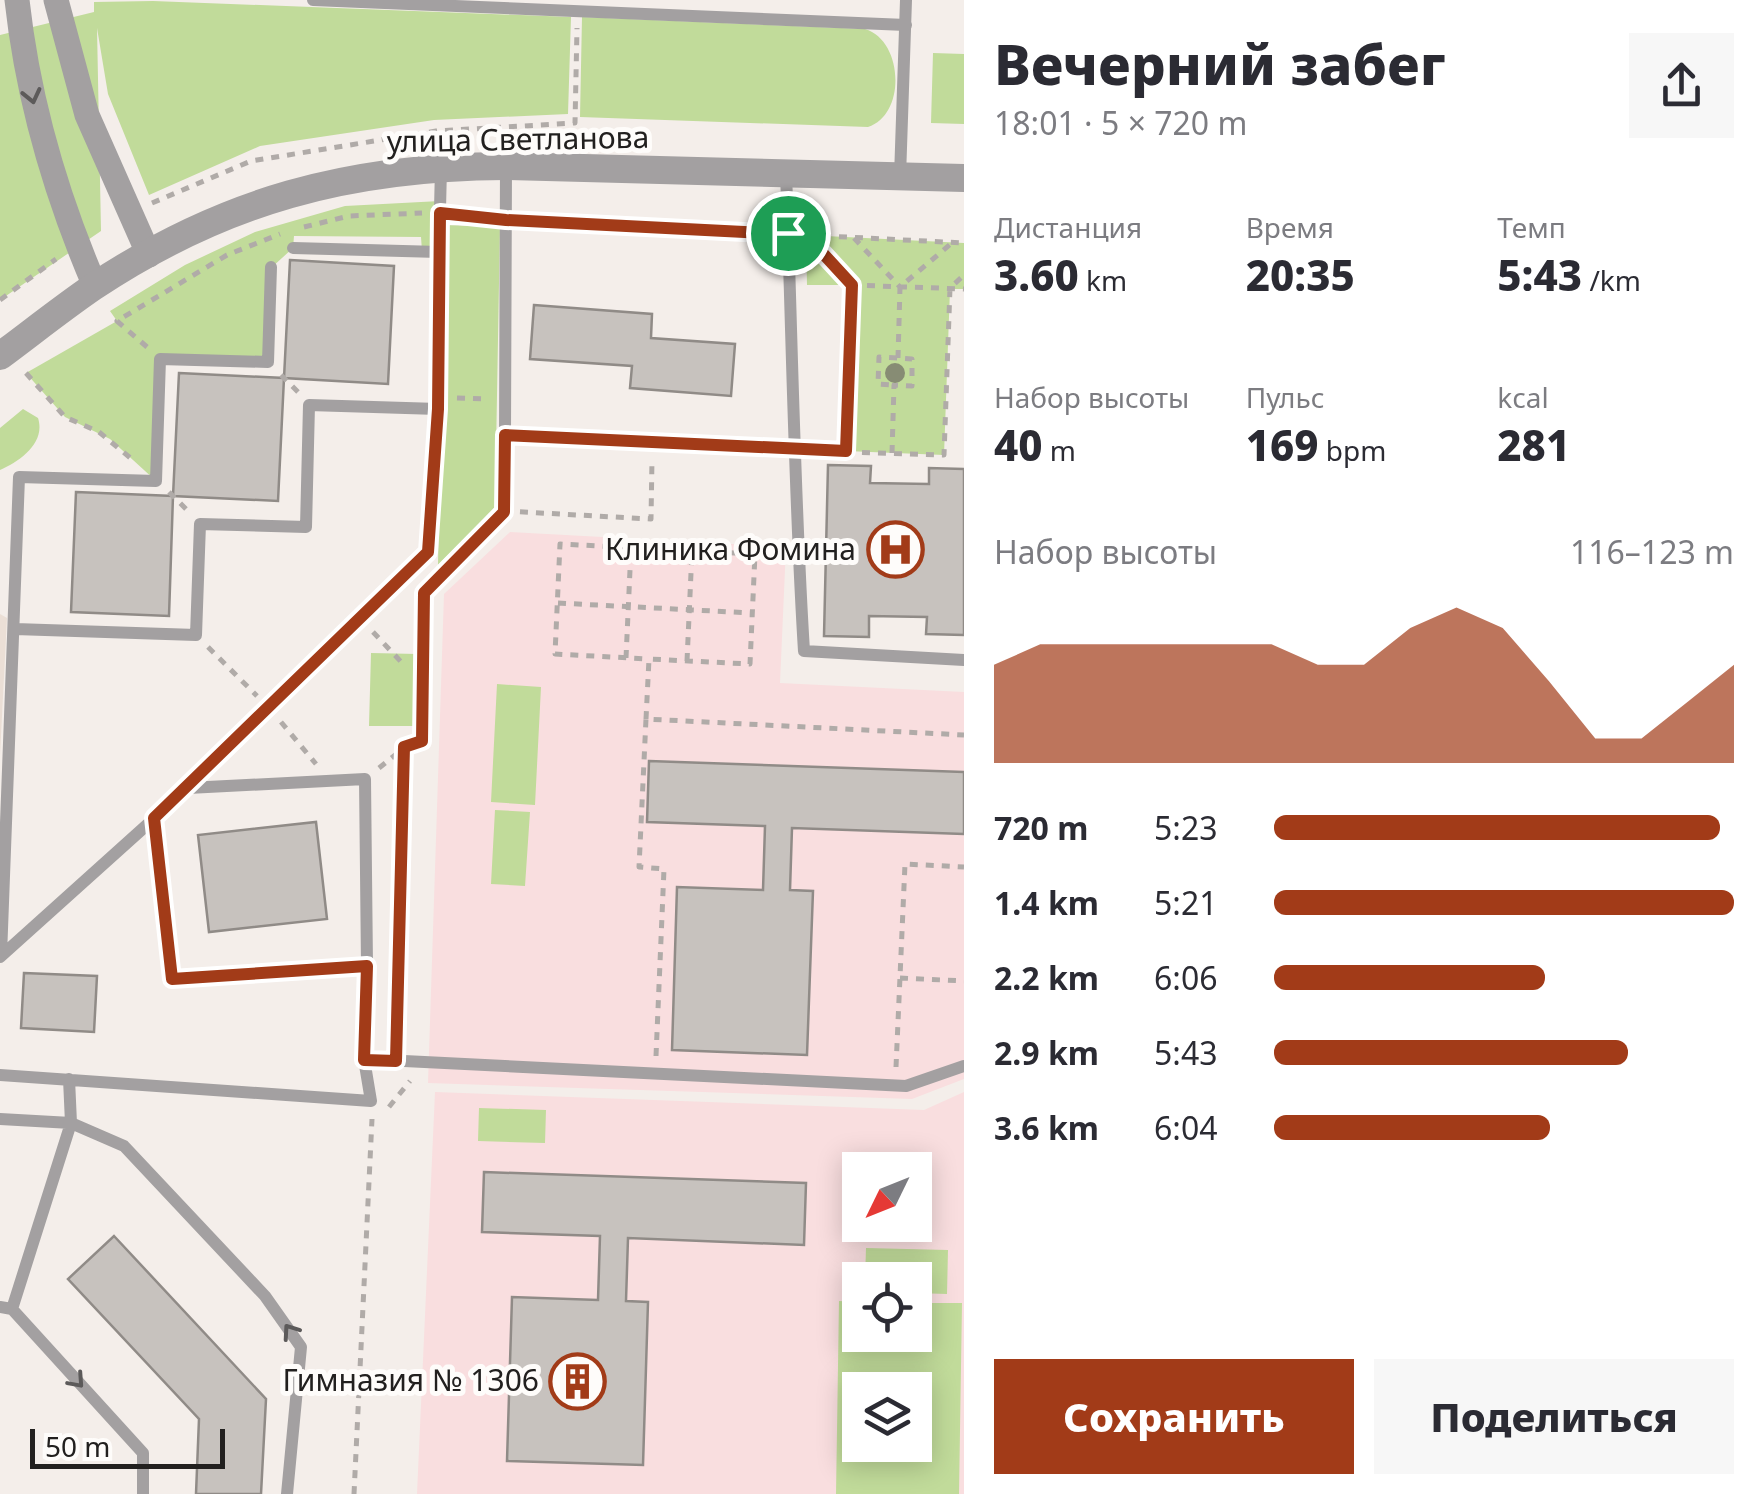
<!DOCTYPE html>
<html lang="ru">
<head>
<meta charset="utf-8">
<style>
	:root { --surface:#fff; --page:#f7f7f7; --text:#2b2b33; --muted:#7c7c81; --accent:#a23b18 }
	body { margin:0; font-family:"Noto Sans",sans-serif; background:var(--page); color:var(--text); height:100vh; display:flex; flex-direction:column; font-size:38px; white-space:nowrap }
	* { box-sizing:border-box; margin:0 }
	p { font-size:32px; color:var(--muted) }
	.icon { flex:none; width:55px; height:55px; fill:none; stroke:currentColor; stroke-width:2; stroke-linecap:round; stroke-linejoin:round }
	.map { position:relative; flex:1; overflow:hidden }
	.details { display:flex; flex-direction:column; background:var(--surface); width:800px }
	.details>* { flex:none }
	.needle { width:65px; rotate:227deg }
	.buttons { position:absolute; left:842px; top:1152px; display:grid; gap:20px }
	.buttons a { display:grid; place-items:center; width:90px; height:90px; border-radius:0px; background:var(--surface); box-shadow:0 5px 25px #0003; font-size:50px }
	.scale { position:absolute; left:30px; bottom:25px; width:195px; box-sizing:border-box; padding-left:10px; border:5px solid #22201f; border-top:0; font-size:28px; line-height:35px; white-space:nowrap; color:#22201f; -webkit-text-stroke:8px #fefcfa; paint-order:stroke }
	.pin { position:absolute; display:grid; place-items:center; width:85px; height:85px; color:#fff; margin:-42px; border:5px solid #fff; border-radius:50%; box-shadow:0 2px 10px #0007 }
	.round { display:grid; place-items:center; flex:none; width:105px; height:105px; border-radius:0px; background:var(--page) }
	.overview { display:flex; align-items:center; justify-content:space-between; height:170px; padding:0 30px }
	h1 { font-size:55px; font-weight:800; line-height:75px }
	.stats { display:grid; grid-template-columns:repeat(3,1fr); gap:15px; height:170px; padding:10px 30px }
	.stats div { display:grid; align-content:center }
	.stats b { font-size:42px; font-weight:800 }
	.stats small { font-size:28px; font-weight:400 }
	.stats p { font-size:28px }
	.chart { height:280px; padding:20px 30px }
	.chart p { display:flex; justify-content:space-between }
	.chart svg { width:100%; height:180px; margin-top:10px; fill:var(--accent); opacity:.7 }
	.primary-button { display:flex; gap:20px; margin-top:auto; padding:20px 30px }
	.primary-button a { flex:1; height:115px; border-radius:0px; background:var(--accent); color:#fff; font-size:40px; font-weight:800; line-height:115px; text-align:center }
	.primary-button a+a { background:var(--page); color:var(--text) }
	ul { padding:0 30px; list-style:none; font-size:32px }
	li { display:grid; grid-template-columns:160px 120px 1fr; align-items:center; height:75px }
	li i { height:25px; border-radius:12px; background:var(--accent) }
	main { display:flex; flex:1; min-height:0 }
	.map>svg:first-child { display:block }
	.built { fill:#ebdfd6 }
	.education { fill:#f9dedf; fill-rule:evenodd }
	.green { fill:#c1db9a; fill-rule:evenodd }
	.building { fill:#c7c2be; stroke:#908b87; stroke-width:2.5 }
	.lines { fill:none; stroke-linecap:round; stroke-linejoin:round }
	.path { stroke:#b0aba8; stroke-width:5; stroke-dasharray:8 8; stroke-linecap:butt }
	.service { stroke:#a3a0a1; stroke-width:12 }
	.minor { stroke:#a3a0a1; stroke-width:25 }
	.tertiary { stroke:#a3a0a1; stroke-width:28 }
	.tree { fill:#878c74 }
	.oneway { stroke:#5c5a5a }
	.route-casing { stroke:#fff; stroke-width:20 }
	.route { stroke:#a23b18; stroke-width:12 }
	.labels { text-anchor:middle; stroke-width:10; stroke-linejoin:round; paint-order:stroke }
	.street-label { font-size:30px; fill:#22201f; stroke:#fefcfa }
	.poi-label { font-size:30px; fill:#22201f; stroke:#fefcfa; text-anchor:end }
</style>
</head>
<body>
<main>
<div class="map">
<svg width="964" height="1494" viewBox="0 0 964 1494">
	<rect width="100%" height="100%" fill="#f4eeea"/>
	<path class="built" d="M0 614 7 618 0 755Z"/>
	<path class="education" d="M510 532 786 547 780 683 964 692V1079L912 1099 428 1083 444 594Z
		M435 1092 924 1110 964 1092V1494H417ZM860 1170H915V1225H860ZM860 1280H915V1335H860ZM860 1390H915V1445H860Z"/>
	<path class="green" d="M153 1 571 17 568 114 434 120 260 146 149 195 108 94 97 28 101 231 0 300V35L94 12V2Z
		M582 17 865 29C903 40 907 114 868 127L580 117Z
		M933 53 964 54V124L931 123Z
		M440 201 439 252 422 251 421 237 294 236 293 248 271 268 268 362 160 359 156 481 110 439 65 417 26 373 117 321 110 311 185 265 255 232 345 206Z
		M444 225 500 227 495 507 438 565Z
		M806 235 964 243V289H950L944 455 846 451 851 285H807Z
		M23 409 38 418C46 443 20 461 0 470V428Z
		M371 653 418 654 417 726H369Z
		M497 684 541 687 535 805 491 802Z
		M495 810 530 812 525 886 491 884Z
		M479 1108 546 1110 545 1143 478 1141Z
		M866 1248 948 1250 947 1294 915 1293V1280H865Z
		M839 1301 860 1302V1335H915V1303H962L959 1494H836ZM860 1390H915V1445H860Z"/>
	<path class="building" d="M290 260 394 266 388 384 284 378Z
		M534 305 652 314 651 338 735 344 731 396 630 388 632 366 530 359Z
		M179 373 284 378 278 501 173 496Z
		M828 465 871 466 870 483 929 484V468L964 469V635L926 634 927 617 869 616V637L824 636Z
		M76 492 173 496 169 616 71 612Z
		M649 761 964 772V834L792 828 790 890 813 891 807 1055 672 1050 677 887 763 890 765 826 647 822Z
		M316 822 327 919 209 932 198 835Z
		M24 973 97 976 94 1032 21 1028Z
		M484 1172 806 1183 804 1245 628 1238 626 1301 648 1302 643 1465 507 1461 512 1297 598 1300 600 1236 482 1232Z
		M114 1236 266 1399 261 1494H196L199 1419 68 1279Z"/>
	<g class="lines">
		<path class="path" d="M152 203 251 161 436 131 575 123 577 28
			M458 215 487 218
			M523 221 771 232
			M304 227 349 216 422 213
			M807 235 964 243
			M808 236 851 285 846 451
			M854 238 900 287
			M851 285 964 289
			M0 300 56 259
			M147 347 117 321 227 255 280 234
			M898 358 900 287 953 242
			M26 373 65 417 99 432 134 461
			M281 375 298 392
			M457 398 486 399
			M814 451 944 455 950 288 964 275
			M892 453 894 385 912 386V359L879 357 878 384 894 385
			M169 492 189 512
			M504 511 651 519 652 459
			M426 591 504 511V453
			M558 603 752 613
			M373 632 405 666
			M208 647 257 696
			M626 658 631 548
			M687 661 692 551
			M646 719 649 659 750 664 755 554 560 544 555 654 649 659
			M281 722 316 764
			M379 768 405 747
			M900 978 964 981
			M396 1043 405 747 422 741 425 582
			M656 1056 664 869 639 867 646 719 964 735
			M896 1067 905 864 964 867
			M389 1107 410 1081
			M354 1494 372 1119"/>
		<path class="service" d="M313 0 906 25
			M506 166 505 435 796 451
			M786 173C792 332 794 492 804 651L964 660
			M900 177 906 0
			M293 248 439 252 441 167
			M15 629 196 635 200 524 306 527 309 405 438 409
			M154 818 172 979 367 966 365 779 188 788
			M1 956 19 477 156 481 160 359 268 362 271 267
			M0 957 188 788 428 552 438 409 439 252
			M364 1059 906 1086 964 1066
			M0 1075 371 1101 364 1059 367 966
			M0 1119 71 1123 124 1146 265 1296 301 1347 287 1494
			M0 1307 12 1309 143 1453V1494
			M12 1309 71 1123 69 1079"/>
		<path class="minor" d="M17 0C28 101 55 193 95 286
			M56 0 87 115 149 255"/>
		<path class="tertiary" d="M0 356C31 333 61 309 93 287 224 200 349 167 506 166L964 178"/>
	</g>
	<circle class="tree" cx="895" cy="373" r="10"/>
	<defs><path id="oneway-chevron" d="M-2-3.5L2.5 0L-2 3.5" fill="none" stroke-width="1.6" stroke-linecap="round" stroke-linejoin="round" transform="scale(2.5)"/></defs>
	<g class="oneway">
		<use href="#oneway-chevron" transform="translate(32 96) rotate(77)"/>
		<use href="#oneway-chevron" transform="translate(290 1331) rotate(-125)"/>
		<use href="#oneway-chevron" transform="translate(77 1381) rotate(48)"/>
	</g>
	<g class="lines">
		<defs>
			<path id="route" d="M440 213 506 220 806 235 852 285 846 451 505 435 504 512 424 593 422 741 404 747 396 1061 364 1060 367 966 172 979 154 818 428 552 438 409Z"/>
		</defs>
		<use href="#route" class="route-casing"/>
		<use href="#route" class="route"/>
	</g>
	<defs>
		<symbol id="hospital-ring" viewBox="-11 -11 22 22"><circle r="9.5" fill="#fefcfa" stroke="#a23b18" stroke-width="1.5"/><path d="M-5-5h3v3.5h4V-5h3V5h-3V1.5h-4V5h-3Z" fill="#a23b18"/></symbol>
		<symbol id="building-ring" viewBox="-11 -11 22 22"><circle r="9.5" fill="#fefcfa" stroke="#a23b18" stroke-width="1.5"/><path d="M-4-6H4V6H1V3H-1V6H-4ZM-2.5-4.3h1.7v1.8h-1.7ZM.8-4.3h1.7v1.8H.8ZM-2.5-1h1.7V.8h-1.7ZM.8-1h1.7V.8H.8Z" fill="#a23b18"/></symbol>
	</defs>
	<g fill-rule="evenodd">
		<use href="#hospital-ring" x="864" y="518" width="63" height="63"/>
		<use href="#building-ring" x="546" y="1350" width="63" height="63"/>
	</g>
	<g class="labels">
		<g class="street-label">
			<text transform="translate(518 140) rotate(-1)" y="10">улица Светланова</text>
		</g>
		<g class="poi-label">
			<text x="856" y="560">Клиника Фомина</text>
			<text x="539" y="1391">Гимназия № 1306</text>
		</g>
	</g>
</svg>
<div class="buttons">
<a><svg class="needle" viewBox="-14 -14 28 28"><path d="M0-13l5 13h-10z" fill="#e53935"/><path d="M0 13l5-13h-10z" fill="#7c7c81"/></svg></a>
<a><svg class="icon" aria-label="locate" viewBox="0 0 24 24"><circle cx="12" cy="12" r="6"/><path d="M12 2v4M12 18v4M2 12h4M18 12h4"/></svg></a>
<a><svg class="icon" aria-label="layers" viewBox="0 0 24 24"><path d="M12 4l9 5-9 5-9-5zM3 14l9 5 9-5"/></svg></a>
</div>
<div class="scale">50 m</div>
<div class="pin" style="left:788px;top:233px;background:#1e9e55"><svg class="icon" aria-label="arrive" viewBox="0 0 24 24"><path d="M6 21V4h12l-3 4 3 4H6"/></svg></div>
</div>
<section class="details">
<div class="overview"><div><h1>Вечерний забег</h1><p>18:01 · 5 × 720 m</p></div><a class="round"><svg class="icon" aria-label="share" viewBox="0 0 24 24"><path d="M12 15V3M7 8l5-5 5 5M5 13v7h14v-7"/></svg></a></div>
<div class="stats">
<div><p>Дистанция</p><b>3.60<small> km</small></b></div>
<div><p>Время</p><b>20:35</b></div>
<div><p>Темп</p><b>5:43<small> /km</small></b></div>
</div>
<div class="stats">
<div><p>Набор высоты</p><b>40<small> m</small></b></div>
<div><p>Пульс</p><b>169<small> bpm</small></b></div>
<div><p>kcal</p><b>281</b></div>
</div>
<div class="chart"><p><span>Набор высоты</span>116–123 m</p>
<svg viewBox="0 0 160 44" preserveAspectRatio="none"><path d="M0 44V20L10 15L20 15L30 15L40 15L50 15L60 15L70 20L80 20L90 11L100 6L110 11L120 24L130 38L140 38L150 29L160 20V44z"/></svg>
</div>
<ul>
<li><b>720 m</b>5:23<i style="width:97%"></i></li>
<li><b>1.4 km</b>5:21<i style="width:100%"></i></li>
<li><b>2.2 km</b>6:06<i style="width:59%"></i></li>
<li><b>2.9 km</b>5:43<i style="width:77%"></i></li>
<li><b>3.6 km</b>6:04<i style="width:60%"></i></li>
</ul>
<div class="primary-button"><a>Сохранить</a><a>Поделиться</a></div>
</section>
</main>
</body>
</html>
